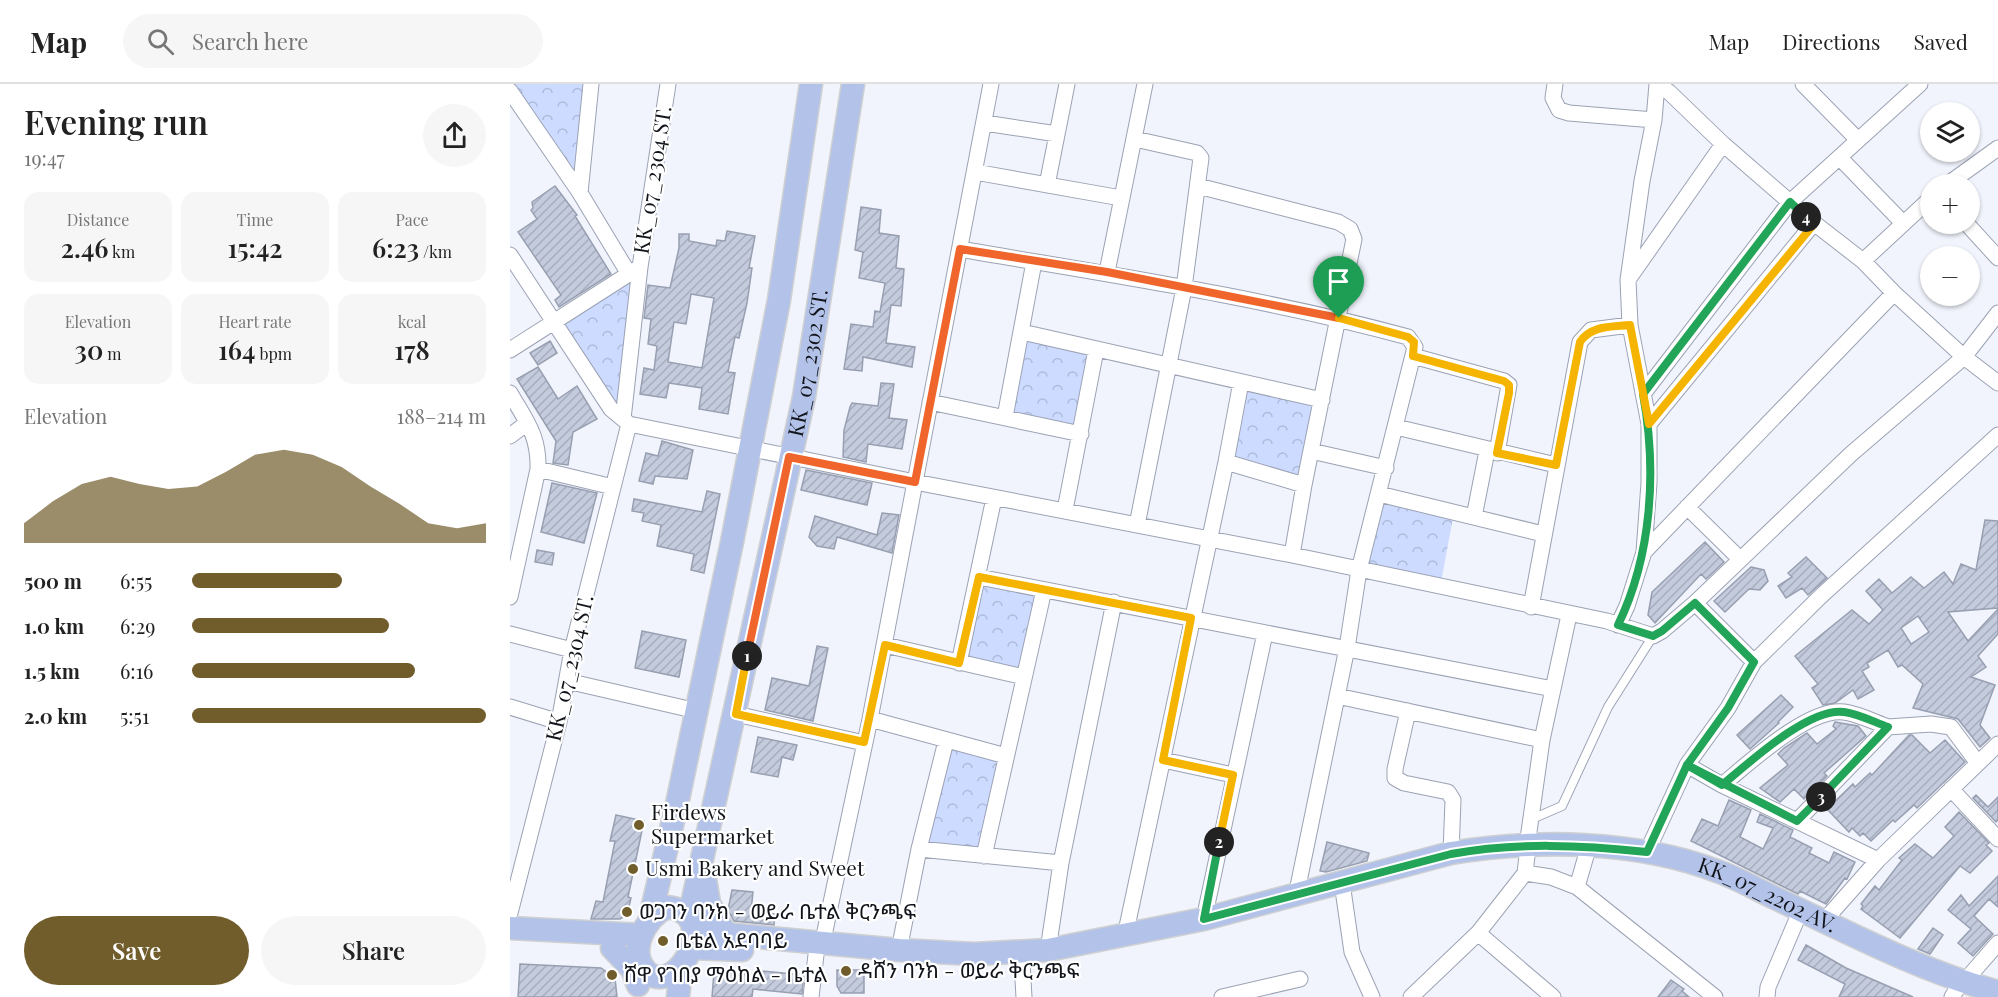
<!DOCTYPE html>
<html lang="en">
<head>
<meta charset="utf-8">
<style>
	:root { --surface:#fff; --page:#f6f6f6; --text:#222; --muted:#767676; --line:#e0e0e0; --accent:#715d2c }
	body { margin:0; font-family:"Playfair Display","Noto Sans Ethiopic",serif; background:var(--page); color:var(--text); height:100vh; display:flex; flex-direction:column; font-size:22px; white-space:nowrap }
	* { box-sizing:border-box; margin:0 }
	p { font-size:20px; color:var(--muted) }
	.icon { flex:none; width:33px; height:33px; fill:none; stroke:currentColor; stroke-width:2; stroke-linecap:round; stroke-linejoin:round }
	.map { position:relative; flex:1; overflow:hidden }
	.sheet { display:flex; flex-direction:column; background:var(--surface); width:510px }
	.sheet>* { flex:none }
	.tools { position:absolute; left:1410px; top:18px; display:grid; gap:12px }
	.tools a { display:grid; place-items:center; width:60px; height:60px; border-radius:50%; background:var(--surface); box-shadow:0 2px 4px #0004; font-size:30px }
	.pin { position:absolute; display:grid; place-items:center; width:51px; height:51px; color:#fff; margin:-62px -26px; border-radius:50% 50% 50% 0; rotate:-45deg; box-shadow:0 0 6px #0007 }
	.pin .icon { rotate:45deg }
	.km { position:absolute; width:30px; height:30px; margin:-15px; border-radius:50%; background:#222; color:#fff; font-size:16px; line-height:30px; text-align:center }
	.round { display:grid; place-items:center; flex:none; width:63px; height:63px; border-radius:32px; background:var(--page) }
	.headline { display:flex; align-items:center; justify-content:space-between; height:102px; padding:0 24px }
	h1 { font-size:33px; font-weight:600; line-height:45px }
	.figures { display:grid; grid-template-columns:repeat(3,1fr); gap:9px; height:102px; padding:6px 24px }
	.figures div { display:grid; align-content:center; border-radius:15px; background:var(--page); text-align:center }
	.figures b { font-size:26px; font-weight:600 }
	.figures small { font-size:16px; font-weight:400 }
	.figures p { font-size:16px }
	.chart { height:168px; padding:12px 24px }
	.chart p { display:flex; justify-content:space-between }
	.chart svg { width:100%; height:108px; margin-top:6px; fill:var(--accent); opacity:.7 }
	.action { display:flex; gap:12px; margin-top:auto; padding:12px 24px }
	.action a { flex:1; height:69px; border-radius:36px; background:var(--accent); color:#fff; font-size:24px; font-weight:600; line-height:69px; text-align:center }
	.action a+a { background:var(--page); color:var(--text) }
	ul { padding:0 24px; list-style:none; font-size:20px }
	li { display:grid; grid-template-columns:96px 72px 1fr; align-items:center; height:45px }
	li i { height:15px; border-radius:8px; background:var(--accent) }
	header { display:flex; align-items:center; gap:36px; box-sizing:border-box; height:84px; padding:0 30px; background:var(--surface); border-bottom:2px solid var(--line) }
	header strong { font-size:28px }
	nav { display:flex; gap:33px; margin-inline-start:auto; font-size:21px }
	.search { width:420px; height:54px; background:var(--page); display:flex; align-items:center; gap:15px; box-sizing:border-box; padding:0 21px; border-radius:33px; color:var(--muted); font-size:22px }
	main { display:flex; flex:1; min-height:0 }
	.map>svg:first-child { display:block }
	.park { fill:url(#park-crowns) }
	.building { fill:url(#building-hatch); stroke:#979fb0; stroke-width:1.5; fill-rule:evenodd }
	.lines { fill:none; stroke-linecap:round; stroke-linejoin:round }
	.service-casing { stroke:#9ba2b4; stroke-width:10 }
	.minor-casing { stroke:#9ba2b4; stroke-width:17 }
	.primary-casing { stroke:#cfd0d1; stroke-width:25 }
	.service { stroke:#fff; stroke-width:8 }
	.minor { stroke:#fff; stroke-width:15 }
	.primary { stroke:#b3c2e8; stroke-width:22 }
	.split-1-casing { stroke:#fff; stroke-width:12 }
	.split-2-casing { stroke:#fff; stroke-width:12 }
	.split-3-casing { stroke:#fff; stroke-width:12 }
	.split-4-casing { stroke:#fff; stroke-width:12 }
	.split-5-casing { stroke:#fff; stroke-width:12 }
	.split-1 { stroke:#f0652b; stroke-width:8 }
	.split-2 { stroke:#f5b400; stroke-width:8 }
	.split-3 { stroke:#22a559; stroke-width:8 }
	.split-4 { stroke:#22a559; stroke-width:8 }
	.split-5 { stroke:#f5b400; stroke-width:8 }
	.poi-dot { fill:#715d2c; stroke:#fff; stroke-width:2 }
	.labels { text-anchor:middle; stroke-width:4.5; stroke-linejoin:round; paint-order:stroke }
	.street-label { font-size:21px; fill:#11141a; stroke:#fff }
	.poi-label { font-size:21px; fill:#11141a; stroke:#fff; text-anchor:start }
</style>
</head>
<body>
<header>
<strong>Map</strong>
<div class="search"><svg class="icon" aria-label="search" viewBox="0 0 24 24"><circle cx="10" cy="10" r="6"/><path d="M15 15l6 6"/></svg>Search here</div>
<nav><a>Map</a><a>Directions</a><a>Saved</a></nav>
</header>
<main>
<section class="sheet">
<div class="headline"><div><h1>Evening run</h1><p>19:47</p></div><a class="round"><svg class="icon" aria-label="share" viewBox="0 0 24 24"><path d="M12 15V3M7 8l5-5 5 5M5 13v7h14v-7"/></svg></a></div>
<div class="figures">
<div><p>Distance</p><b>2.46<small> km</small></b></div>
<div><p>Time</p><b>15:42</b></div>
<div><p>Pace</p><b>6:23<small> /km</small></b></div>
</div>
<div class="figures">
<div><p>Elevation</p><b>30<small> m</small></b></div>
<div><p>Heart rate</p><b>164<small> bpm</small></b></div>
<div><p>kcal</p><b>178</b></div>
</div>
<div class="chart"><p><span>Elevation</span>188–214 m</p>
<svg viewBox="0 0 160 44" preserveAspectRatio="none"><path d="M0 44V36L10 27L20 20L30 17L40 20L50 22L60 21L70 15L80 8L90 6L100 8L110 13L120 21L130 28L140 36L150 38L160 36V44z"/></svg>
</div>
<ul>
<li><b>500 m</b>6:55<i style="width:51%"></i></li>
<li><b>1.0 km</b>6:29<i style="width:67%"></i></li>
<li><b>1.5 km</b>6:16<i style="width:76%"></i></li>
<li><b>2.0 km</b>5:51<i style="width:100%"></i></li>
</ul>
<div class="action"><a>Save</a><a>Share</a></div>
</section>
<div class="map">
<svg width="1488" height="913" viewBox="0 0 1488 913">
	<defs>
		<pattern id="park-crowns" width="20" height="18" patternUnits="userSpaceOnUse" patternTransform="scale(1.5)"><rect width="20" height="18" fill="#ccdbff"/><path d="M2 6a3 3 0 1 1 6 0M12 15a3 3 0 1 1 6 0" fill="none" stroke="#aebbda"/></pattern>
		<pattern id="building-hatch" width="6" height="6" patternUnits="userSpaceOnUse" patternTransform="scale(1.5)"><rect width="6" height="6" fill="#c3cbdd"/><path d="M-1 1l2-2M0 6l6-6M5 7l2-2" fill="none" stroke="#a6adbd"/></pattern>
	</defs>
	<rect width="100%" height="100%" fill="#f1f4fc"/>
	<path class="park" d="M0 0H81L70 109Z
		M130 183 113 335 45 239Z
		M512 248 586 266 571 350 495 333Z
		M731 298 812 316 794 401 716 378Z
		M869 410 944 428 930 504 849 486Z
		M469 493 534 506 514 593 449 579Z
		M436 657 496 672 474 772 410 765Z"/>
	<path class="building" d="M45 102 67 131 65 132 101 190 49 223 45 216 51 211 8 148 27 135 21 126 23 124 22 118Z
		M351 123 371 126 369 149 389 152 386 184 394 185 391 222 381 221 376 259 405 263 402 283 353 273 352 287 334 285 341 240 363 243 365 227 370 228 375 199 349 194 353 168 345 166Z
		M217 147 245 152 239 184H242L237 219 229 254 225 253 218 288 225 289 218 330 189 325 192 304 159 299 156 314 130 310 134 284 144 286 147 262 138 260 141 235 134 234 138 201 160 204 169 164V150H179V157L206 162 207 156 215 157ZM181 210 204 214 192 284 158 278 164 238 176 240Z
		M40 257 47 269 28 281 20 269Z
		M28 283 48 315 67 302 87 335 63 348 58 381 43 379 46 357 7 295Z
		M371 299 384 300 379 334 397 336 392 365 358 360 356 378 333 373 334 346 340 323 342 319 368 322Z
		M152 357 183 366 177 395 145 392 143 400 129 397 136 369 148 372Z
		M296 386 362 399 357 421 291 406Z
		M42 399 87 409 74 459 31 448Z
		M197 407 210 410 194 489 181 486 184 470 147 462 151 441 132 437 134 429 122 427 124 415 192 428Z
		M372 429 389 431 382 469 327 453 324 465 307 462 299 453 305 432 367 451Z
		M1475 436 1488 437V524L1438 528 1458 557 1488 525V550L1468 572 1476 583 1461 593 1485 601 1470 641 1480 654 1470 663 1448 635 1403 624 1413 600 1392 581 1388 583 1378 566 1357 579 1359 583 1352 587 1364 606 1348 615 1343 606 1325 619 1313 621 1302 604 1308 600 1285 572 1342 526 1359 540 1373 526 1356 507 1369 495 1382 509 1401 493 1414 504 1434 488 1443 500 1451 480 1466 486ZM1408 532 1419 548 1401 560 1391 544Z
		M1195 458 1214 478 1196 495 1191 490 1145 539 1138 531 1142 508Z
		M27 466 44 469 42 481 25 478Z
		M1296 473 1317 494 1298 511 1292 504 1276 514 1268 502 1282 493 1278 489Z
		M1241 483 1254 486 1258 497 1250 506 1239 505 1215 528 1204 517Z
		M132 547 176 556 169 593 125 584Z
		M307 562 318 564 303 637 255 626 262 594 299 602Z
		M1271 611 1283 623 1268 638 1269 639 1240 665 1227 651Z
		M1325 638 1348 642 1356 652 1314 689 1317 692 1294 715 1284 705 1270 718 1250 704 1278 681 1268 670 1274 664 1297 649 1307 660 1326 645 1323 642Z
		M1399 651H1402L1420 669 1435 656 1455 678 1407 724 1404 721 1385 738 1383 736 1361 757 1353 749 1350 752 1342 744 1339 748 1317 725 1343 700 1345 703 1360 689 1362 691Z
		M248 653 287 661 283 676 272 673 268 693 241 688Z
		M1466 711 1478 723 1488 713V736L1486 738 1463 714Z
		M1219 716 1241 726 1230 753 1253 765 1263 744 1247 738 1250 730 1283 746 1280 753 1302 764 1299 769 1319 779 1324 768 1345 778 1337 795 1335 794 1316 820 1290 807 1288 810 1181 757 1192 735 1208 742Z
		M1449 728 1479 759 1476 761 1482 767 1460 789 1450 782 1390 854 1351 825 1353 822 1351 820 1365 802 1369 806 1392 776 1389 774 1405 760 1423 774 1444 752 1435 743Z
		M106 731 134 737 118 813 121 814 117 831 110 835H81L86 817 93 818 105 757H100Z
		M817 758 859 769 857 777 816 788 810 787Z
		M1488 792V823L1479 815 1464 832 1483 850 1463 872 1448 859 1461 845 1438 826 1451 811 1459 822Z
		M222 806 243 808 241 827 265 830 264 841 224 837 218 826Z
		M1423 844 1433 851 1420 870 1408 865Z
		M1296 861 1336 884 1403 913H1329L1335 900 1288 876Z
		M10 880 91 884 105 894 107 913H8Z
		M327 886H354V909H331L327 902Z
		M251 887 294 891 292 910 243 905 242 913H202L204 888 251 891Z
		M1161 896 1174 905 1172 907 1179 913H1148Z"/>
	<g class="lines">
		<defs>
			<path id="service" d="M1022 735 1052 722 1098 623 1143 552"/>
			<path id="minor" d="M481 0 405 398 782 471 1097 537 1143 552 1152 547 1185 519 1341 370 1454 273 1488 229
				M1045 0 1043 14 1049 26 1059 29 1144 36
				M1147 0 1159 8 1213 60 1304 139 1353 177 1384 209
				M1293 0 1348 56
				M0 7 70 109 119 190
				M475 39 547 50
				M625 55 687 69 691 74 674 204 627 441
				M1330 74 1393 139
				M465 88 611 114
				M1438 100 1488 64
				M537 101 557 0
				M688 102 828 138 840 145 844 155 794 401 782 471
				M70 109 81 0
				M1457 140 1488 174
				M450 165C600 191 751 213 898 253L905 263 849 486 837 564 786 812
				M0 171 101 325 119 340
				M1353 177 1420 115
				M597 188 635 0
				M1120 193 1213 60
				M512 248 812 316
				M0 266 125 186
				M903 272 994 297 999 301 987 369
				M0 309C16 337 29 351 28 385L0 513
				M1133 310 1280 118 1410 0
				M420 318 571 350
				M495 333 524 178
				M113 335 130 183 158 0
				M119 340 405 398 360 635 312 861
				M1139 340 1304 139
				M886 343 1046 381
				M0 352 17 339
				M801 367 876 384
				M716 378 794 401
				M28 385 103 403
				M869 410 1033 450
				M1177 423 1230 475
				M555 426 586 266
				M964 433 977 367
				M1134 468 1384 209 1454 273 1488 299
				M469 493 1043 605
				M1185 519 1244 578
				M1021 523 1070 258 1081 246 1120 241
				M1108 541 1117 522 1134 468 1139 399V340L1120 241 1118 196 1132 97 1144 36 1147 0
				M0 550 62 566
				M375 561 514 593
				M449 579 484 414
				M57 597 187 627
				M827 612 1032 656
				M0 623 49 638
				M898 627 885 685V694L894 699 938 708 943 716 941 769
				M226 630 354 659
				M360 635 496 672
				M653 676 723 691
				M1177 681 1212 701
				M1441 705 1488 755
				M1287 737 1378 643 1421 640 1441 643 1467 678
				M1017 762 1032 656 1059 531
				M409 765 551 779
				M1137 768 1177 681 1218 624 1244 578 1311 512 1488 351
				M474 772 534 506
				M1368 776 1212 701C1239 679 1299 623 1334 628 1349 630 1364 638 1378 643
				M1015 789 1041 793 1067 803 1205 913
				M1067 803 1076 772
				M833 806 842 868 862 913
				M0 829 49 638 62 566 119 340
				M694 835 755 549
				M1314 837 1368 776 1488 660
				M968 849 1043 913
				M615 852 716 378 731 298
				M389 866 409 765 436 657
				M538 866 551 779 604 518
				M512 879 514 913
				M1454 898 1488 859
				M301 913 306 871
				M712 913 790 895
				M901 913 968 849 1015 789 1017 772
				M1257 913 1258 903 1287 835
				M1442 913 1447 905"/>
			<g id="primary">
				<path d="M194 789 199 819 216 851"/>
				<path d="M157 823C213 829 168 913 138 889 116 869 135 833 157 823Z"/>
				<path d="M140 834 167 720 222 458 269 216 301 0"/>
				<path id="s1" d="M179 834 294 313 343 0"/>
				<path d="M0 844 131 851"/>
				<path id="s2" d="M183 847 389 866 464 870 538 866 694 835 941 769C1027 755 1125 756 1207 787 1227 794 1246 805 1265 814 1337 848 1411 887 1488 908"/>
				<path d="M102 864 122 885 128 901"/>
				<path d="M182 864 232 866"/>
				<path d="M168 913 171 885"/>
			</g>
		</defs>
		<use href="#service" class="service-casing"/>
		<use href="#minor" class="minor-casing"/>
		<use href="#primary" class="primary-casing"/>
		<use href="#service" class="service"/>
		<use href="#minor" class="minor"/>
		<use href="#primary" class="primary"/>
	</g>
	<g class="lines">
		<defs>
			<path id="split-1" d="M237 572 279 373 405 398 450 165 597 188 829 234"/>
			<path id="split-2" d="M237 572 226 630 354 658 375 561 449 579 469 493 681 534 653 676 723 691 709 758"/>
			<path id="split-3" d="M709 758 694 835 941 770C1006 758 1072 761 1137 768L1177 681 1212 701C1239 679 1299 623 1334 628 1349 630 1364 638 1378 643L1311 713"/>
			<path id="split-4" d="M1296 133 1280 118 1133 310C1147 386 1142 471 1108 541L1143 552 1152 547 1185 519 1244 578 1218 624 1177 681 1287 737 1311 713"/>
			<path id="split-5" d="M829 234 898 253 904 258 903 272 994 297 999 301V309L987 369 1046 381 1070 258C1081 241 1102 243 1120 241L1139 340 1304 140 1296 133"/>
		</defs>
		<use href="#split-1" class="split-1-casing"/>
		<use href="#split-2" class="split-2-casing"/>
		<use href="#split-3" class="split-3-casing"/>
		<use href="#split-4" class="split-4-casing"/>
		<use href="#split-5" class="split-5-casing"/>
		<use href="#split-1" class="split-1"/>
		<use href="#split-2" class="split-2"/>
		<use href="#split-3" class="split-3"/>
		<use href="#split-4" class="split-4"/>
		<use href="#split-5" class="split-5"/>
	</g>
	<g class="poi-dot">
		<circle cx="129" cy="741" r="6"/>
		<circle cx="123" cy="785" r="6"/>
		<circle cx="117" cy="828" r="6"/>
		<circle cx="153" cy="857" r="6"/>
		<circle cx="336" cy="887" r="6"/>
		<circle cx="102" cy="891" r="6"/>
	</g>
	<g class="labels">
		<g class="street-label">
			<text transform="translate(143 96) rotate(-81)" y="7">KK_07_2304 ST.</text>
			<text dy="7" stroke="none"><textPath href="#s1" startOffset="568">KK_07_2302 ST.</textPath></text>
			<text transform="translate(60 584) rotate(-77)" y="7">KK_07_2304 ST.</text>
			<text dy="7" stroke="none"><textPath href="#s2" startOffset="1096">KK_07_2202 AV.</textPath></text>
		</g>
		<g class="poi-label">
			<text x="141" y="736">Firdews<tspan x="141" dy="24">Supermarket</tspan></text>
			<text x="135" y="792">Usmi Bakery and Sweet</text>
			<text x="129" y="835">ወጋገን ባንክ - ወይራ ቤተል ቅርንጫፍ</text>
			<text x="165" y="864">ቤቴል አደባባይ</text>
			<text x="348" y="894">ዳሸን ባንክ - ወይራ ቅርንጫፍ</text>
			<text x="114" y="898">ሸዋ የገበያ ማዕከል - ቤተል</text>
		</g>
	</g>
</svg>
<div class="tools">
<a><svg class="icon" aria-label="layers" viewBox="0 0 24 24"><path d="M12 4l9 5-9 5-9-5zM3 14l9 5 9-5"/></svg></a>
<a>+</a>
<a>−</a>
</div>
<div class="pin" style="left:829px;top:234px;background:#1e9e55"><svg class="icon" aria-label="arrive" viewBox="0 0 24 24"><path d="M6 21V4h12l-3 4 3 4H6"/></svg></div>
<b class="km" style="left:237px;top:572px">1</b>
<b class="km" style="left:709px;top:758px">2</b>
<b class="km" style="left:1311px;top:713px">3</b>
<b class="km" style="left:1296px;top:133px">4</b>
</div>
</main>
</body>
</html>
